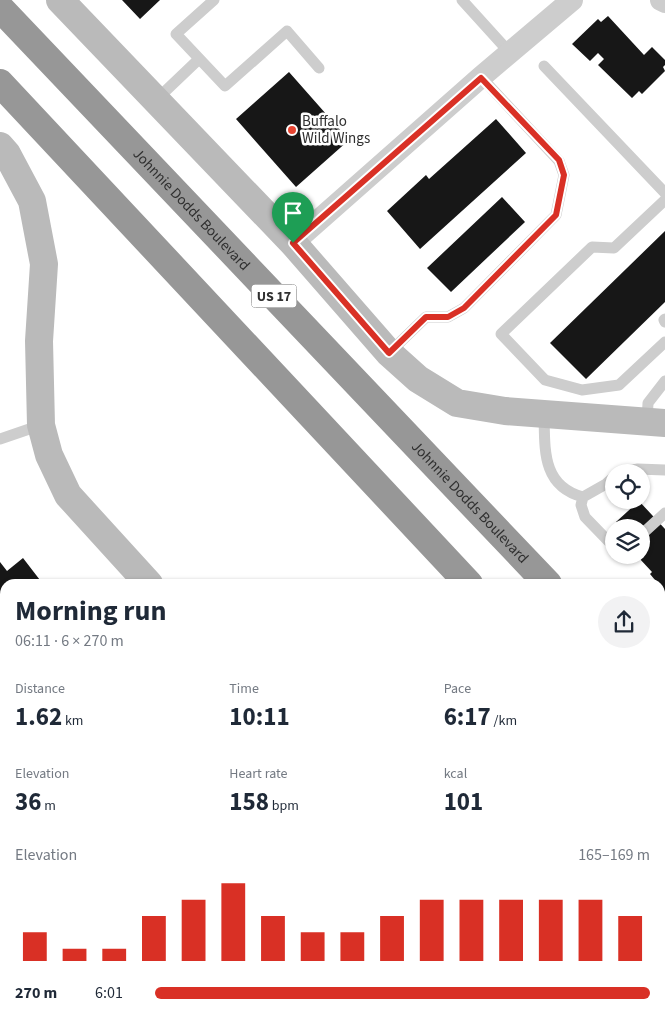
<!DOCTYPE html>
<html lang="en">
<head>
<meta charset="utf-8">
<style>
	:root { --surface:#fff; --page:#f2f2f3; --text:#1f2937; --muted:#747a83; --accent:#d93025 }
	body { margin:0; font-family:"Source Sans 3",sans-serif; background:var(--page); color:var(--text); height:100vh; display:flex; flex-direction:column; font-size:19px; white-space:nowrap }
	* { box-sizing:border-box; margin:0 }
	p { font-size:16px; color:var(--muted) }
	.icon { flex:none; width:28px; height:28px; fill:none; stroke:currentColor; stroke-width:2; stroke-linecap:round; stroke-linejoin:round }
	.map { position:relative; flex:1; overflow:hidden }
	.panel { position:absolute; left:0px; top:579px; width:665px; height:444px; display:flex; flex-direction:column; background:var(--surface); border-radius:15px 15px 0 0; box-shadow:0 1px 4px #0004 }
	.panel>* { flex:none }
	.buttons { position:absolute; left:605px; top:464px; display:grid; gap:10px }
	.buttons a { display:grid; place-items:center; width:45px; height:45px; border-radius:50%; background:var(--surface); box-shadow:0 1px 4px #0004; font-size:25px }
	.pin { position:absolute; display:grid; place-items:center; width:42px; height:42px; color:#fff; margin:-51px -21px; border-radius:50% 50% 50% 0; rotate:-45deg; box-shadow:0 0 5px #0007 }
	.pin .icon { rotate:45deg }
	.round { display:grid; place-items:center; flex:none; width:52px; height:52px; border-radius:26px; background:var(--page) }
	.headline { display:flex; align-items:center; justify-content:space-between; height:85px; padding:0 15px }
	h1 { font-size:28px; font-weight:700; line-height:38px }
	.metrics { display:grid; grid-template-columns:repeat(3,1fr); gap:8px; height:85px; padding:5px 15px }
	.metrics div { display:grid; align-content:center }
	.metrics b { font-size:25px; font-weight:700 }
	.metrics small { font-size:14px; font-weight:400 }
	.metrics p { font-size:14px }
	.chart { height:140px; padding:10px 15px }
	.chart p { display:flex; justify-content:space-between }
	.chart svg { width:100%; height:90px; margin-top:5px; stroke:var(--accent); stroke-width:6 }
	ul { padding:0 15px; list-style:none; font-size:16px }
	li { display:grid; grid-template-columns:80px 60px 1fr; align-items:center; height:38px }
	li i { height:12px; border-radius:6px; background:var(--accent) }
	.map>svg:first-child { display:block }
	.green { fill:#e4edde }
	.building { fill:#171717 }
	.lines { fill:none; stroke-linecap:round; stroke-linejoin:round }
	.lane { stroke:#cdcdcd; stroke-width:11 }
	.street { stroke:#cdcdcd; stroke-width:22 }
	.secondary { stroke:#bababa; stroke-width:28 }
	.highway { stroke:#979797; stroke-width:28 }
	.route-casing { stroke:#fff; stroke-width:10 }
	.route { stroke:#d93025; stroke-width:6 }
	.poi-dot { fill:#e84532; stroke:#fff; stroke-width:2 }
	.labels { text-anchor:middle; stroke-width:5; stroke-linejoin:round; paint-order:stroke }
	.shield { fill:#fff; stroke:#6e6e6e; stroke-width:1 }
	.shield-label { font-size:14px; font-weight:bold; fill:#303030 }
	.poi-label { font-size:15px; fill:#303030; stroke:#fff; text-anchor:start }
	.street-label { font-size:15px; fill:#303030; stroke:#fff }
</style>
</head>
<body>
<div class="map">
<svg width="665" height="1022" viewBox="0 0 665 1022">
	<rect width="100%" height="100%" fill="#fff"/>
	<path class="green" d="M660 807 665 813V878L660 883Z
		M303 1018H526L520 1022H275H289Z"/>
	<path class="building" d="M122 0H160L140 19Z
		M608 16 644 55 652 47 665 60V65L663 67 665 71 642 94 639 91 632 98 598 65 604 59 598 53 590 61 572 44 598 19 601 22Z
		M289 72 349 140 296 187 236 119Z
		M496 119 526 153 420 249 387 211 426 175 429 179Z
		M502 197 525 222 451 292 427 268Z
		M665 231V302L586 379 550 343Z
		M639 501 665 529V592L650 574 652 572 639 558 645 553 641 549V528H621L616 522Z
		M23 558 43 584H5V636L0 630V562L7 571Z"/>
	<g class="lines">
		<path class="lane" d="M214 0 176 34 225 86 287 31 319 68
			M462 0 510 53
			M544 66 665 193
			M156 100 199 59
			M665 200 614 248 592 247 501 334 545 380 582 390 619 385 665 342
			M665 319 664 320 665 322
			M389 353 426 317H448L464 308 556 215 564 175 559 161 481 77
			M544 413C545 448 541 486 583 497L606 484 614 477
			M647 422 648 403 665 381
			M0 439 41 425
			M622 472 638 469 665 470
			M583 497 581 505 585 517 614 547
			M641 535 665 513
			M0 684 5 689
			M0 739 5 735
			M0 819 5 815
			M0 848 5 854
			M0 935 5 941
			M660 966 665 961
			M0 1019 2 1022
			M24 1022 30 1018
			M561 1022 563 1018
			M634 1022 635 1018"/>
		<path class="street" d="M661 0 665 2
			M293 243 481 77 572 0"/>
		<path class="secondary" d="M60 0 293 243 389 353 418 379 457 403 505 411 665 423
			M0 146 7 154 32 201 44 264 39 341 41 425 49 455 68 495 149 584
			M660 667 665 663
			M598 1018 616 1022
			M132 1022 138 1018
			M188 1022 204 1018"/>
		<g class="highway">
			<path id="s1" d="M0 8 548 584"/>
			<path d="M0 83 469 584"/>
			<path d="M660 701 665 706"/>
			<path d="M660 789 665 794"/>
		</g>
	</g>
	<g class="lines">
		<defs>
			<path id="route" d="M481 78 559 160 564 175 556 215 464 308 448 317H426L389 353 293 243Z"/>
		</defs>
		<use href="#route" class="route-casing"/>
		<use href="#route" class="route"/>
	</g>
	<circle class="poi-dot" cx="292" cy="130" r="5"/>
	<g class="labels">
		<rect class="shield" x="251.5" y="284.5" width="45" height="23" rx="4"/>
		<g class="shield-label">
			<text x="274" y="301">US 17</text>
		</g>
		<g class="poi-label">
			<text x="302" y="126">Buffalo<tspan x="302" dy="17">Wild Wings</tspan></text>
		</g>
		<g class="street-label">
			<text dy="5" stroke="none"><textPath href="#s1" startOffset="278">Johnnie Dodds Boulevard</textPath></text>
			<text dy="5" stroke="none"><textPath href="#s1" startOffset="682">Johnnie Dodds Boulevard</textPath></text>
		</g>
	</g>
</svg>
<div class="buttons">
<a><svg class="icon" aria-label="locate" viewBox="0 0 24 24"><circle cx="12" cy="12" r="6"/><path d="M12 2v4M12 18v4M2 12h4M18 12h4"/></svg></a>
<a><svg class="icon" aria-label="layers" viewBox="0 0 24 24"><path d="M12 4l9 5-9 5-9-5zM3 14l9 5 9-5"/></svg></a>
</div>
<div class="pin" style="left:293px;top:243px;background:#1e9e55"><svg class="icon" aria-label="arrive" viewBox="0 0 24 24"><path d="M6 21V4h12l-3 4 3 4H6"/></svg></div>
<section class="panel">
<div class="headline"><div><h1>Morning run</h1><p>06:11 · 6 × 270 m</p></div><a class="round"><svg class="icon" aria-label="share" viewBox="0 0 24 24"><path d="M12 15V3M7 8l5-5 5 5M5 13v7h14v-7"/></svg></a></div>
<div class="metrics">
<div><p>Distance</p><b>1.62<small> km</small></b></div>
<div><p>Time</p><b>10:11</b></div>
<div><p>Pace</p><b>6:17<small> /km</small></b></div>
</div>
<div class="metrics">
<div><p>Elevation</p><b>36<small> m</small></b></div>
<div><p>Heart rate</p><b>158<small> bpm</small></b></div>
<div><p>kcal</p><b>101</b></div>
</div>
<div class="chart"><p><span>Elevation</span>165–169 m</p>
<svg viewBox="0 0 160 44" preserveAspectRatio="none"><path d="M5 44V30M15 44V38M25 44V38M35 44V22M45 44V14M55 44V6M65 44V22M75 44V30M85 44V30M95 44V22M105 44V14M115 44V14M125 44V14M135 44V14M145 44V14M155 44V22"/></svg>
</div>
<ul>
<li><b>270 m</b>6:01<i style="width:100%"></i></li>
</ul>
</section>
</div>
</body>
</html>
